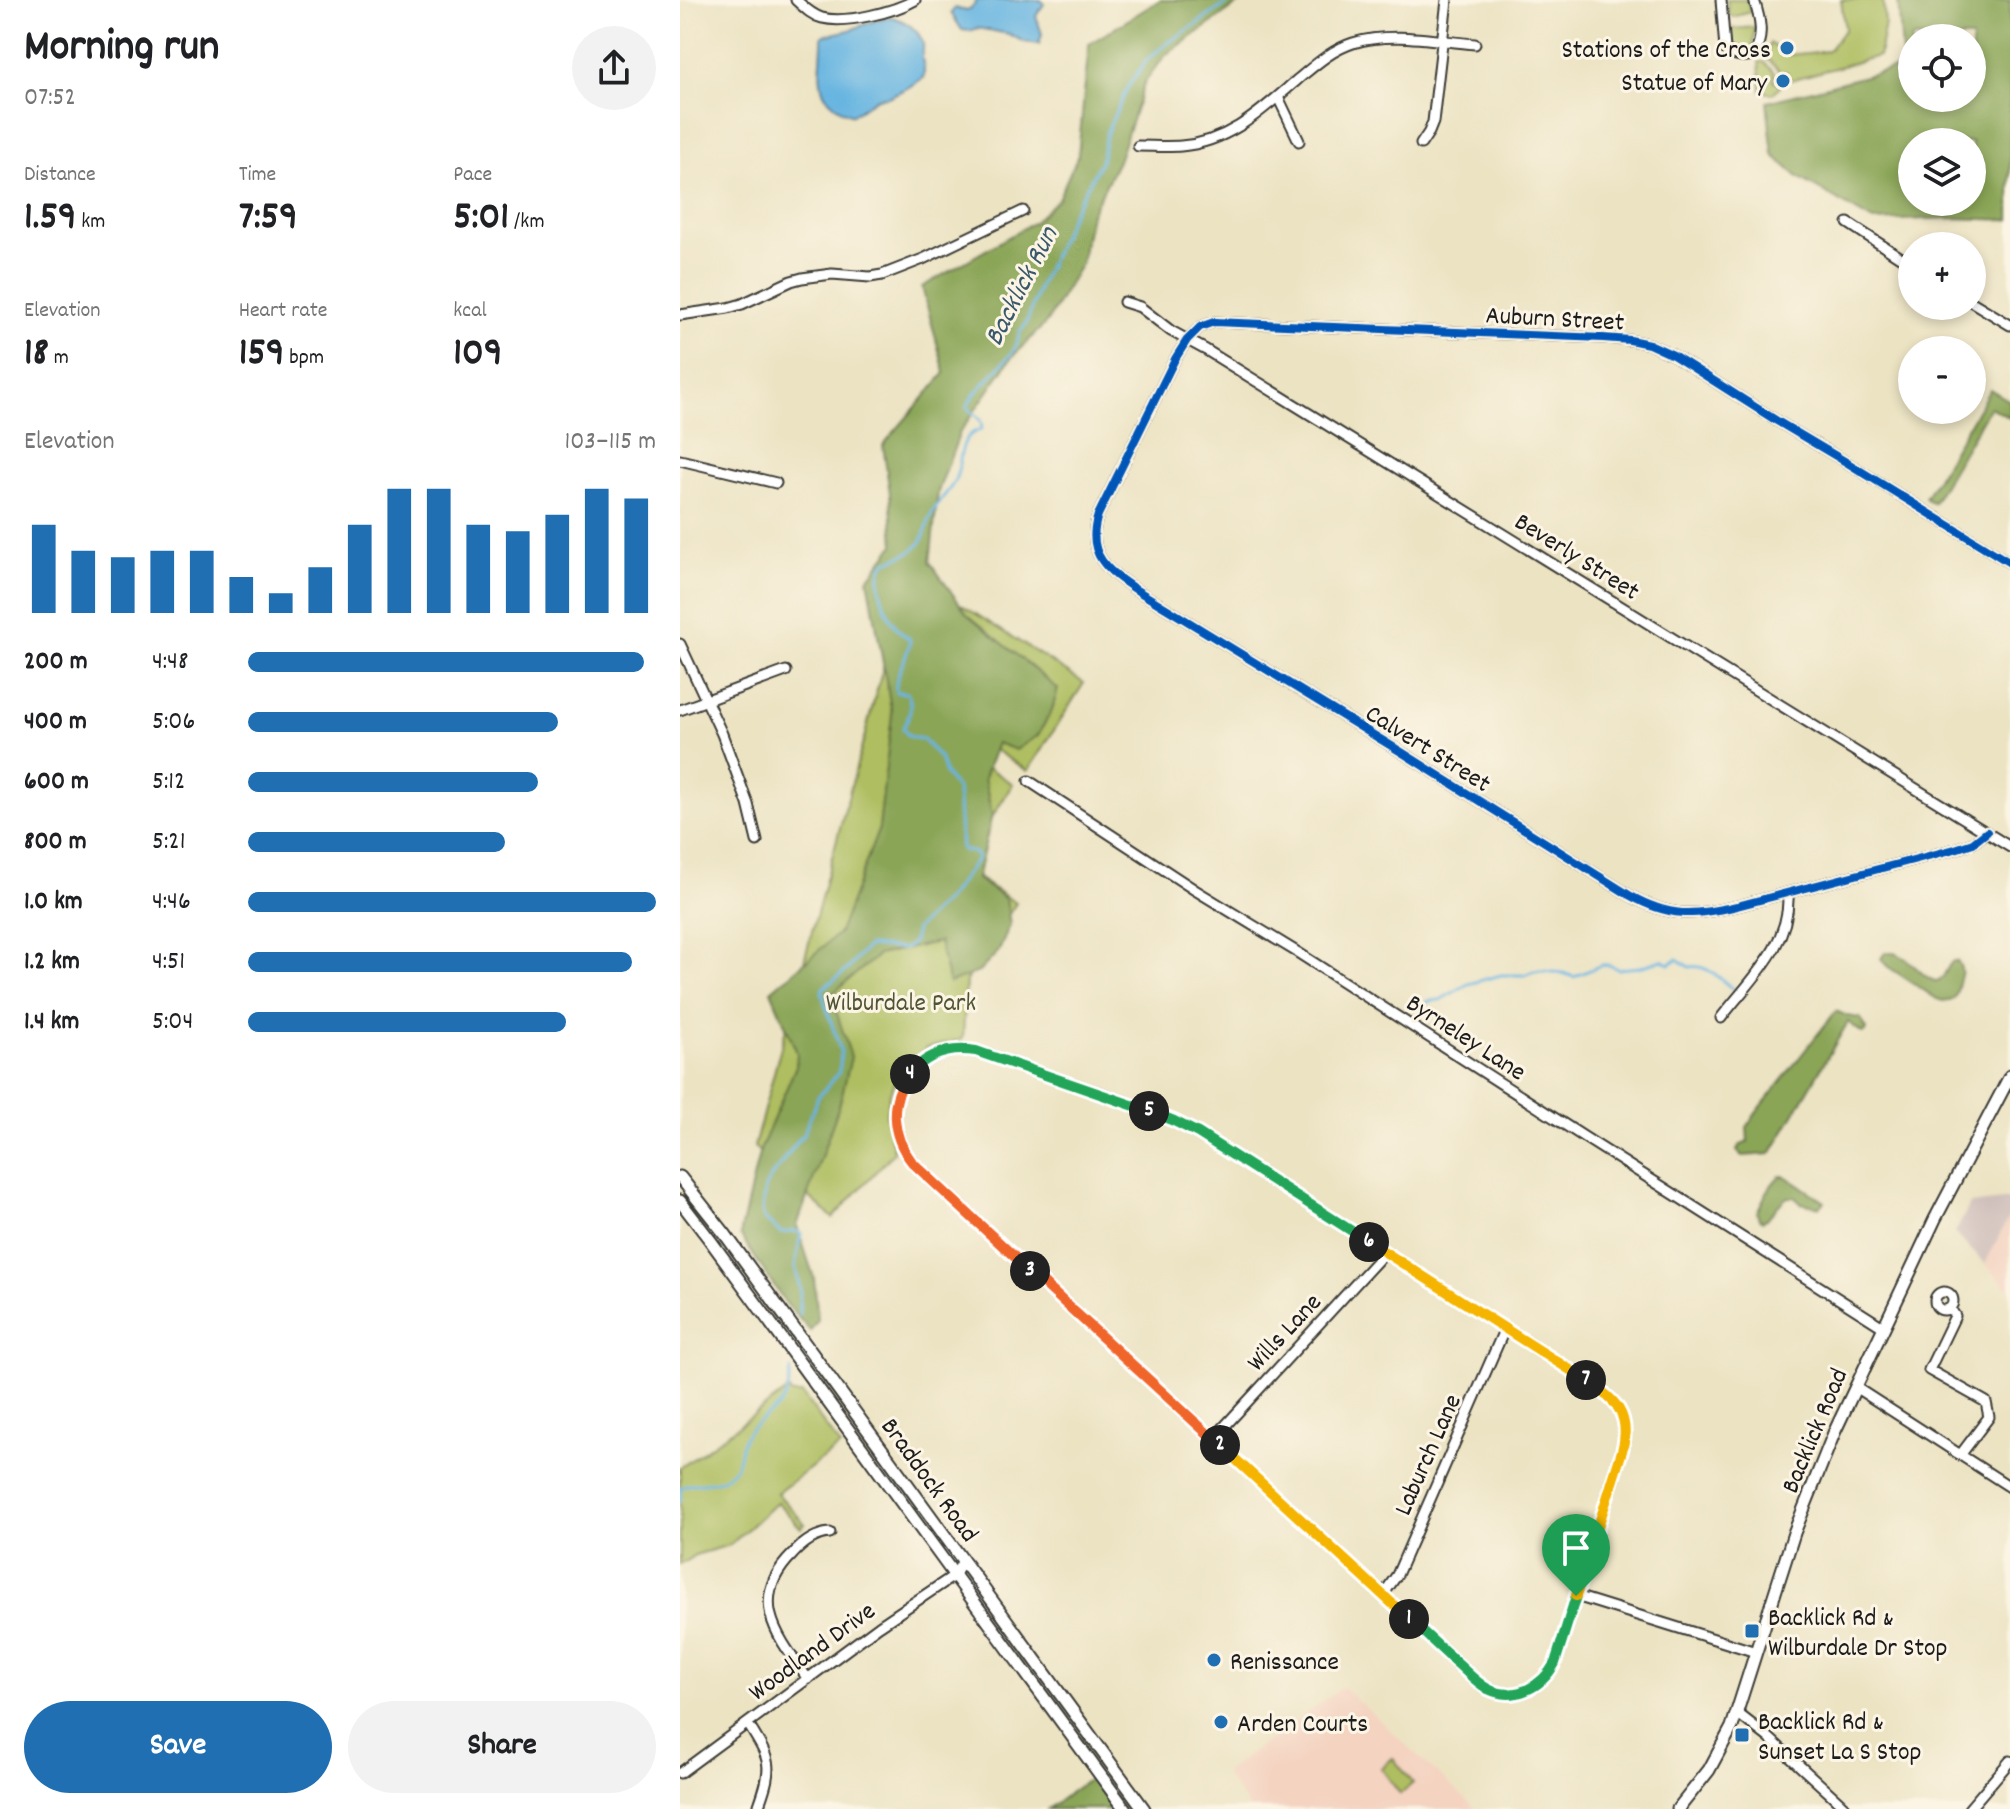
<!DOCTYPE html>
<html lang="en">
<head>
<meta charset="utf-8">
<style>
	:root { --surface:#fff; --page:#f2f2f2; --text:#202124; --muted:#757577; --accent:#1f6fb2 }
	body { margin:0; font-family:Dekko,sans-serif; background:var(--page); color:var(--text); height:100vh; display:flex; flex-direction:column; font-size:30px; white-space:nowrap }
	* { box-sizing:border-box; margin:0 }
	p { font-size:26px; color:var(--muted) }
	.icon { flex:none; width:44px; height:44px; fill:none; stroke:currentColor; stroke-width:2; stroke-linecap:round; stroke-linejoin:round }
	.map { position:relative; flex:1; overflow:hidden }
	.details { display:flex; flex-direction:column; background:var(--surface); width:680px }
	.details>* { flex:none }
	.fabs { position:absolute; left:1218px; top:24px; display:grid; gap:16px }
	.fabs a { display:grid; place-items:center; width:88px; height:88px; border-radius:50%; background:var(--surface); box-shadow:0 4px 12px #0003; font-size:40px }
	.pin { position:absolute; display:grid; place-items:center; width:68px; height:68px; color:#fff; margin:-82px -34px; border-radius:50% 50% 50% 0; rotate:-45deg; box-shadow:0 0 8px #0007 }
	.pin .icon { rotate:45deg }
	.km { position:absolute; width:40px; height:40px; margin:-20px; border-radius:50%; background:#222; color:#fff; font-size:22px; line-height:40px; text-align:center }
	.round { display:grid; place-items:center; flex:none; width:84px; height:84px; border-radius:42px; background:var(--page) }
	.overview { display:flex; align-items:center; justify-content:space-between; height:136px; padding:0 24px }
	h1 { font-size:44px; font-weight:800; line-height:60px }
	.figures { display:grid; grid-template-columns:repeat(3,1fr); gap:12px; height:136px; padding:8px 24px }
	.figures div { display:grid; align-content:center }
	.figures b { font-size:40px; font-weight:800 }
	.figures small { font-size:22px; font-weight:400 }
	.figures p { font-size:22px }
	.chart { height:224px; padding:16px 24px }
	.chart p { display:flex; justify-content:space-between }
	.chart svg { width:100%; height:144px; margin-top:8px; stroke:var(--accent); stroke-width:6 }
	.cta { display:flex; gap:16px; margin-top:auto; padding:16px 24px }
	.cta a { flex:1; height:92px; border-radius:48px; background:var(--accent); color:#fff; font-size:32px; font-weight:800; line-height:92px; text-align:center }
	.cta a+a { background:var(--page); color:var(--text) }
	ul { padding:0 24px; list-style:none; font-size:26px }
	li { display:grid; grid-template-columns:128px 96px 1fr; align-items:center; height:60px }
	li i { height:20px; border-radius:10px; background:var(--accent) }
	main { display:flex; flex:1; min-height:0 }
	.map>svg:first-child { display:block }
	.built { fill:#f4d3c1 }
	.industrial { fill:#d0c0bc }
	.green { fill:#aebe61; stroke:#656d3e; stroke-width:2 }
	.forest { fill:#8aa557; stroke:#53603a; stroke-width:2; fill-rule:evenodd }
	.water { fill:#67b5e1; stroke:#42687e; stroke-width:2 }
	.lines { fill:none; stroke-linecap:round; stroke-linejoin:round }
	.stream { stroke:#67b5e1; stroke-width:3 }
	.minor-casing { stroke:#3b3a35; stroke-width:13 }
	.major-casing { stroke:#3b3a35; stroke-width:15 }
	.minor { stroke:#fff; stroke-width:9 }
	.major { stroke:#fff; stroke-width:11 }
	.cycleway-casing { stroke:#fcf5e5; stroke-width:13 }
	.cycleway { stroke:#0057b8; stroke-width:8 }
	.split-1-casing { stroke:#fff; stroke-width:16 }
	.split-2-casing { stroke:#fff; stroke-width:16 }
	.split-3-casing { stroke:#fff; stroke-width:16 }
	.split-4-casing { stroke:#fff; stroke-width:16 }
	.split-5-casing { stroke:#fff; stroke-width:16 }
	.split-6-casing { stroke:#fff; stroke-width:16 }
	.split-7-casing { stroke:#fff; stroke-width:16 }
	.split-8-casing { stroke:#fff; stroke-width:16 }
	.split-1 { stroke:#22a559; stroke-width:10 }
	.split-2 { stroke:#f5b400; stroke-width:10 }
	.split-3 { stroke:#f0652b; stroke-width:10 }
	.split-4 { stroke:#f0652b; stroke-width:10 }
	.split-5 { stroke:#22a559; stroke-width:10 }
	.split-6 { stroke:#22a559; stroke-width:10 }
	.split-7 { stroke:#f5b400; stroke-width:10 }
	.split-8 { stroke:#f5b400; stroke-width:10 }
	.poi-dot { fill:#1f6fb2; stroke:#fcf5e5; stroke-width:3 }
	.labels { text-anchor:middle; stroke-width:6; stroke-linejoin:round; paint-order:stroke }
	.poi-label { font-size:26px; fill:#1c1c1c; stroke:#fcf5e5; text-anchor:start }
	.street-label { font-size:26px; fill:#1c1c1c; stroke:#fcf5e5 }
	.park-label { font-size:26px; fill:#4f5534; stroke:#fcf5e5 }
	.water-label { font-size:28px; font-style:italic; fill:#3a596b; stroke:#fcf5e5 }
</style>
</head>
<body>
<main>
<section class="details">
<div class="overview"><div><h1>Morning run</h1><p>07:52</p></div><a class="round"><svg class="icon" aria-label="share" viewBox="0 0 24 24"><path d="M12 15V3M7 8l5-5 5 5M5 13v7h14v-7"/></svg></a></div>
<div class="figures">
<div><p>Distance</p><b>1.59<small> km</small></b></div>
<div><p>Time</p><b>7:59</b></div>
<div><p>Pace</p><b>5:01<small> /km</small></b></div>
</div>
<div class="figures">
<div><p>Elevation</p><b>18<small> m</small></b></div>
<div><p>Heart rate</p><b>159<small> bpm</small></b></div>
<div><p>kcal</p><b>109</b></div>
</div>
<div class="chart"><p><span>Elevation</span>103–115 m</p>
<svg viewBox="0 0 160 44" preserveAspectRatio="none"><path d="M5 44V17M15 44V25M25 44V27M35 44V25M45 44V25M55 44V33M65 44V38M75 44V30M85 44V17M95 44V6M105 44V6M115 44V17M125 44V19M135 44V14M145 44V6M155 44V9"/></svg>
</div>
<ul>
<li><b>200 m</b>4:48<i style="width:97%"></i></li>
<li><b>400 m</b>5:06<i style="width:76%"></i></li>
<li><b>600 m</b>5:12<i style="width:71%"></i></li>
<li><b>800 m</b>5:21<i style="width:63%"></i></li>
<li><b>1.0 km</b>4:46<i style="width:100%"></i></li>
<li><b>1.2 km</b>4:51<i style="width:94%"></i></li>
<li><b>1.4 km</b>5:04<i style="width:78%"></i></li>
</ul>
<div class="cta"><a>Save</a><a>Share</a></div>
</section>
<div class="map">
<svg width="1330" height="1809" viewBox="0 0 1330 1809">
	<rect width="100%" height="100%" fill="#fcf5e5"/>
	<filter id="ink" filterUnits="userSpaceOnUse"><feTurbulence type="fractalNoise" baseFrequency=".0125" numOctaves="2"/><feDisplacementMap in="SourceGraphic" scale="16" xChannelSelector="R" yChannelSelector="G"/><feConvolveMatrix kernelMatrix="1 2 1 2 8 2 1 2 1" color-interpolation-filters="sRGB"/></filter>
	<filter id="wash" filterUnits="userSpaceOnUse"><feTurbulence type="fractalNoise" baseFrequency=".006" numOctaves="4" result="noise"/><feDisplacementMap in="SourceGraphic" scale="32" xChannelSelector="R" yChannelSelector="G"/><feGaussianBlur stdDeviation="1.8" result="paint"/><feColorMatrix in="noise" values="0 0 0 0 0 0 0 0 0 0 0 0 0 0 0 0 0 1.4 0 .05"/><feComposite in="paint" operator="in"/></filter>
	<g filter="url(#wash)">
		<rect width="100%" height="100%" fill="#ece3c3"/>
		<path class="built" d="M1330 1214V1290L1305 1264Z
			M663 1687 796 1809H570L544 1773Z"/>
		<path class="industrial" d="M1330 1199V1214L1305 1264 1275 1233 1290 1204Z"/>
		<path class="green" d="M1047 0H1067L1071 12 1053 17 1048 14Z
			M1161 0H1203L1205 23 1199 56 1111 80 1107 77V72L1100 71 1085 57 1090 43 1107 55 1148 51 1165 29Z
			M1075 27 1073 47C1066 51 1059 50 1053 46L1051 29Z
			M1079 62H1084L1095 73 1094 81 1100 84V87L1092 94 1081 91Z
			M229 571 404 683 348 771 291 735 281 750 333 784 281 867 336 903 286 981 283 1039 246 1048 218 1074 209 1095 206 1114 214 1152 153 1218 74 1147Z
			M108 1390 112 1394H122L160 1446 97 1493 125 1524 121 1528 97 1502 50 1545 15 1555 0 1565V1468Z
			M713 1758 733 1783 720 1794 701 1768Z"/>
		<path class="forest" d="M480 0H564L486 55 465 82 438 161 411 214 401 264 367 322 332 357 280 432 258 492 250 562 287 614 378 689 372 710 358 735 336 750 317 743 304 778 312 815 297 879 326 899 330 925 319 951 299 972 269 983 259 942 198 955 151 995 171 1057 160 1103 117 1226 134 1278 138 1320 130 1331 104 1301 60 1235 79 1153 116 1066 117 1053 91 991 159 933 199 828 212 714 188 579 214 545 210 494 203 445 265 373 242 287 354 222 378 199 398 155 409 44Z
			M1218 0H1330V220L1272 218 1193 221 1118 177 1093 155 1087 102 1223 66ZM1232 38H1292V98H1232ZM1232 142H1292V202H1232Z
			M1310 389 1330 401V418L1310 407 1253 503 1245 498Z
			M1205 952C1229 951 1239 978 1258 982 1266 976 1266 967 1273 961L1278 962C1283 970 1282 973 1279 982 1276 997 1275 1006 1257 999L1207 966 1201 959Z
			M1156 1011 1167 1016 1180 1018 1187 1029 1186 1032 1182 1033 1168 1022 1091 1154 1062 1156 1057 1151 1059 1146 1068 1142 1067 1127 1076 1113Z
			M1100 1176H1105L1145 1202 1140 1207 1121 1203 1114 1197H1108C1098 1203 1093 1215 1083 1221L1079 1219 1077 1212C1083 1200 1089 1185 1100 1176Z
			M412 1777 428 1799 430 1809H368Z"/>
		<path class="water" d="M297 0H361L364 4 356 16 362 34 359 44 344 42 329 34 297 28 290 31 282 30 271 13 275 8C285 12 292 11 297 0Z
			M213 17C225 21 240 30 243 44 244 48 242 53 242 58 243 66 246 69 243 78L227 88 208 97 197 98 172 115C128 97 143 73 142 36L170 30 194 21Z"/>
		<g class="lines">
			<path class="stream" d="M738 1009 749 1001 760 1000 788 984 821 975H844L854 971H863L883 973 894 977 921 965H929L938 969 960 967 982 960 990 964 997 959 1009 967C1027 964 1039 978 1053 989
				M119 1315 120 1290 115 1266 121 1234 116 1231 101 1233 84 1219 82 1211 85 1188 90 1178 124 1133 138 1097 158 1074 160 1066 161 1052 142 994 143 988 166 971 187 947 190 946 225 949 233 942 236 929 270 896 298 858 295 853 283 850 281 847 277 789 265 774 261 760 243 739C233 738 228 738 223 728 229 717 234 705 227 693L216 692C214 672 229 658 230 639 208 627 192 586 204 563 215 558 229 555 238 546 245 539 246 527 250 518 257 501 266 496 274 482 284 465 275 437 300 430L302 426 300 420 287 407 293 396 332 353 337 344 340 332 346 324 360 285 393 212 421 161 427 131 449 85 468 59 482 47 552 0
				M0 1502 1 1488C14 1480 31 1486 44 1478 64 1465 56 1451 66 1435 77 1418 99 1413 106 1395 109 1387 110 1378 111 1370"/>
		</g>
	</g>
	<g filter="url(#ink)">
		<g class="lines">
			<defs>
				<path id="minor" d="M116 0C124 7 131 15 142 18 166 24 214 12 235 0
					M1041 0 1045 49C1053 55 1062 58 1073 55 1085 38 1080 18 1074 0
					M598 97 619 141
					M741 144 749 132 753 122 767 0
					M458 146C472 146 487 147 501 146 550 142 582 110 617 80 634 66 651 50 673 43 712 31 755 41 795 44
					M1168 223 1232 265
					M444 302 460 307 491 331 526 350 1330 847
					M1292 302 1330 325
					M0 315 48 308 62 304 111 281 122 278 152 274 190 277 202 275 243 259 343 211
					M0 460 96 483
					M0 644 42 734 68 804 77 841
					M0 710 106 671
					M349 781 515 890 617 952 904 1137 1203 1327
					M1307 832 1293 843 1275 849 1057 906C1013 916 990 918 949 895L723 753 458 591C428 571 405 555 418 515L495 359 507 340 520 327 534 322 923 338 950 340 969 344 993 355 1097 421 1166 462 1330 563
					M1041 1018C1071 979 1111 945 1108 893
					M275 1050C303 1049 331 1063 357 1072 412 1090 468 1107 518 1133L926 1393C943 1411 948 1427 942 1451L875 1663C859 1694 830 1702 800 1684L232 1162C196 1116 218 1061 275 1050Z
					M1255 1301a9 9 0 1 1 18 0a9 9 0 1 1-18 0Z
					M1270 1308 1275 1316 1249 1370 1306 1402 1309 1417 1281 1454
					M1175 1387 1330 1487
					M533 1439 705 1252
					M703 1595 717 1575 825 1328
					M896 1596 1076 1652
					M128 1679C98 1637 66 1600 113 1554 123 1543 135 1534 150 1533
					M1057 1713 1088 1737 1167 1809
					M68 1724C90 1760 94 1764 79 1805V1809
					M0 1773 199 1626 275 1575 283 1560
					M1289 1809 1330 1761"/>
				<path id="major" d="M0 1177 45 1234 464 1809
					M0 1201 30 1240 445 1809
					M998 1809 1029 1770 1052 1727 1114 1533 1154 1433 1255 1219 1330 1076"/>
			</defs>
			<use href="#minor" class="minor-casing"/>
			<use href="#major" class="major-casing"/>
			<use href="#minor" class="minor"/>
			<use href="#major" class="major"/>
			<defs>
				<path id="cycleway" d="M1307 832 1293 843 1275 849 1057 906C1013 916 990 918 949 895L723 753 458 591C428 571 405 555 418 515L495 359 507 340 520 327 534 322 923 338 950 340 969 344 993 355 1097 421 1166 462 1330 563
					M275 1050C303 1049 331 1063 357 1072 412 1090 468 1107 518 1133L926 1393C943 1411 948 1427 942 1451L875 1663C859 1694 830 1702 800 1684L232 1162C196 1116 218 1061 275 1050Z"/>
			</defs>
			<use href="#cycleway" class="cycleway-casing"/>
			<use href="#cycleway" class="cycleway"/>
		</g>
	</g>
	<g class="lines" filter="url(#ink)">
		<defs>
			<path id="split-1" d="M729 1619C746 1634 762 1650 779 1665 788 1673 797 1683 808 1689 835 1702 862 1687 875 1663L896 1596"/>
			<path id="split-2" d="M540 1445 729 1619"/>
			<path id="split-3" d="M350 1271 540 1445"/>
			<path id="split-4" d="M230 1074C208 1101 211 1135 232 1162L350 1271"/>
			<path id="split-5" d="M230 1074C247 1054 270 1047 296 1051L469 1111"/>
			<path id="split-6" d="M469 1111 494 1121 518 1133 689 1242"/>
			<path id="split-7" d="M689 1242 906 1380"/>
			<path id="split-8" d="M896 1596 942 1451C952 1414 935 1399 906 1380"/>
		</defs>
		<use href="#split-1" class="split-1-casing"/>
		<use href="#split-2" class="split-2-casing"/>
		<use href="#split-3" class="split-3-casing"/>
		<use href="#split-4" class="split-4-casing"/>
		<use href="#split-5" class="split-5-casing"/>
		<use href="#split-6" class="split-6-casing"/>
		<use href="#split-7" class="split-7-casing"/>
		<use href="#split-8" class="split-8-casing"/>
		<use href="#split-1" class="split-1"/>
		<use href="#split-2" class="split-2"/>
		<use href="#split-3" class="split-3"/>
		<use href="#split-4" class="split-4"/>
		<use href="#split-5" class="split-5"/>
		<use href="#split-6" class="split-6"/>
		<use href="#split-7" class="split-7"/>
		<use href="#split-8" class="split-8"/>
	</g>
	<g class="poi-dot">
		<circle cx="1107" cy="48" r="8"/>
		<circle cx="1103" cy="81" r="8"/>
		<rect x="1064" y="1623" width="16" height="16" rx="4"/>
		<circle cx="534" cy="1660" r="8"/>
		<circle cx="541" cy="1722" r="8"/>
		<rect x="1054" y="1727" width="16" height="16" rx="4"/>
	</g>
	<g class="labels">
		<g class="poi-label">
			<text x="1091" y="57" text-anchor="end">Stations of the Cross</text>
			<text x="1087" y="90" text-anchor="end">Statue of Mary</text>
			<text x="1088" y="1625">Backlick Rd &amp;<tspan x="1088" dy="30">Wilburdale Dr Stop</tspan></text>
			<text x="550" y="1669">Renissance</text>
			<text x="1078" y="1729">Backlick Rd &amp;<tspan x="1078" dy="30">Sunset La S Stop</tspan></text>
			<text x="557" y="1731">Arden Courts</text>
		</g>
		<g class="street-label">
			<text transform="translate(875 317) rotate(3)" y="9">Auburn Street</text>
			<text transform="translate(898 555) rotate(32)" y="9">Beverly Street</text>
			<text transform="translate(749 747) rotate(32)" y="9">Calvert Street</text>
			<text transform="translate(787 1036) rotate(33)" y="9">Byrneley Lane</text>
			<text transform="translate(603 1331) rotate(-47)" y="9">Wills Lane</text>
			<text transform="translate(1133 1430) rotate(-67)" y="9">Backlick Road</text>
			<text transform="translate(746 1454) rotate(-66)" y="9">Laburch Lane</text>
			<text transform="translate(251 1479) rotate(54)" y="9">Braddock Road</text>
			<text transform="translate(131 1650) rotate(-36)" y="9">Woodland Drive</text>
		</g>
		<g class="park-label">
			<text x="221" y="1010">Wilburdale Park</text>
		</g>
		<g class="water-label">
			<text transform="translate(339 285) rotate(-63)" y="10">Backlick Run</text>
		</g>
	</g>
</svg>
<div class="fabs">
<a><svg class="icon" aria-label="locate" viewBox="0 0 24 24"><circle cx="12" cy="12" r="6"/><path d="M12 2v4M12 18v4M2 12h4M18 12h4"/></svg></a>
<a><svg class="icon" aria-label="layers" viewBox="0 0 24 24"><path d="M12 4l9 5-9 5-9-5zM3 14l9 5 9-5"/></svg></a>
<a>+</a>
<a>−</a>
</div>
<div class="pin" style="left:896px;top:1596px;background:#1e9e55"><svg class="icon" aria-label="arrive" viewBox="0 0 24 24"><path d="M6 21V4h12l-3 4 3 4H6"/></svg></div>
<b class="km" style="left:729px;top:1619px">1</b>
<b class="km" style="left:540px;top:1445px">2</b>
<b class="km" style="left:350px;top:1271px">3</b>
<b class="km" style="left:230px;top:1074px">4</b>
<b class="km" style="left:469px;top:1111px">5</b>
<b class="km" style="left:689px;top:1242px">6</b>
<b class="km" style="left:906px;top:1380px">7</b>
</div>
</main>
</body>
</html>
